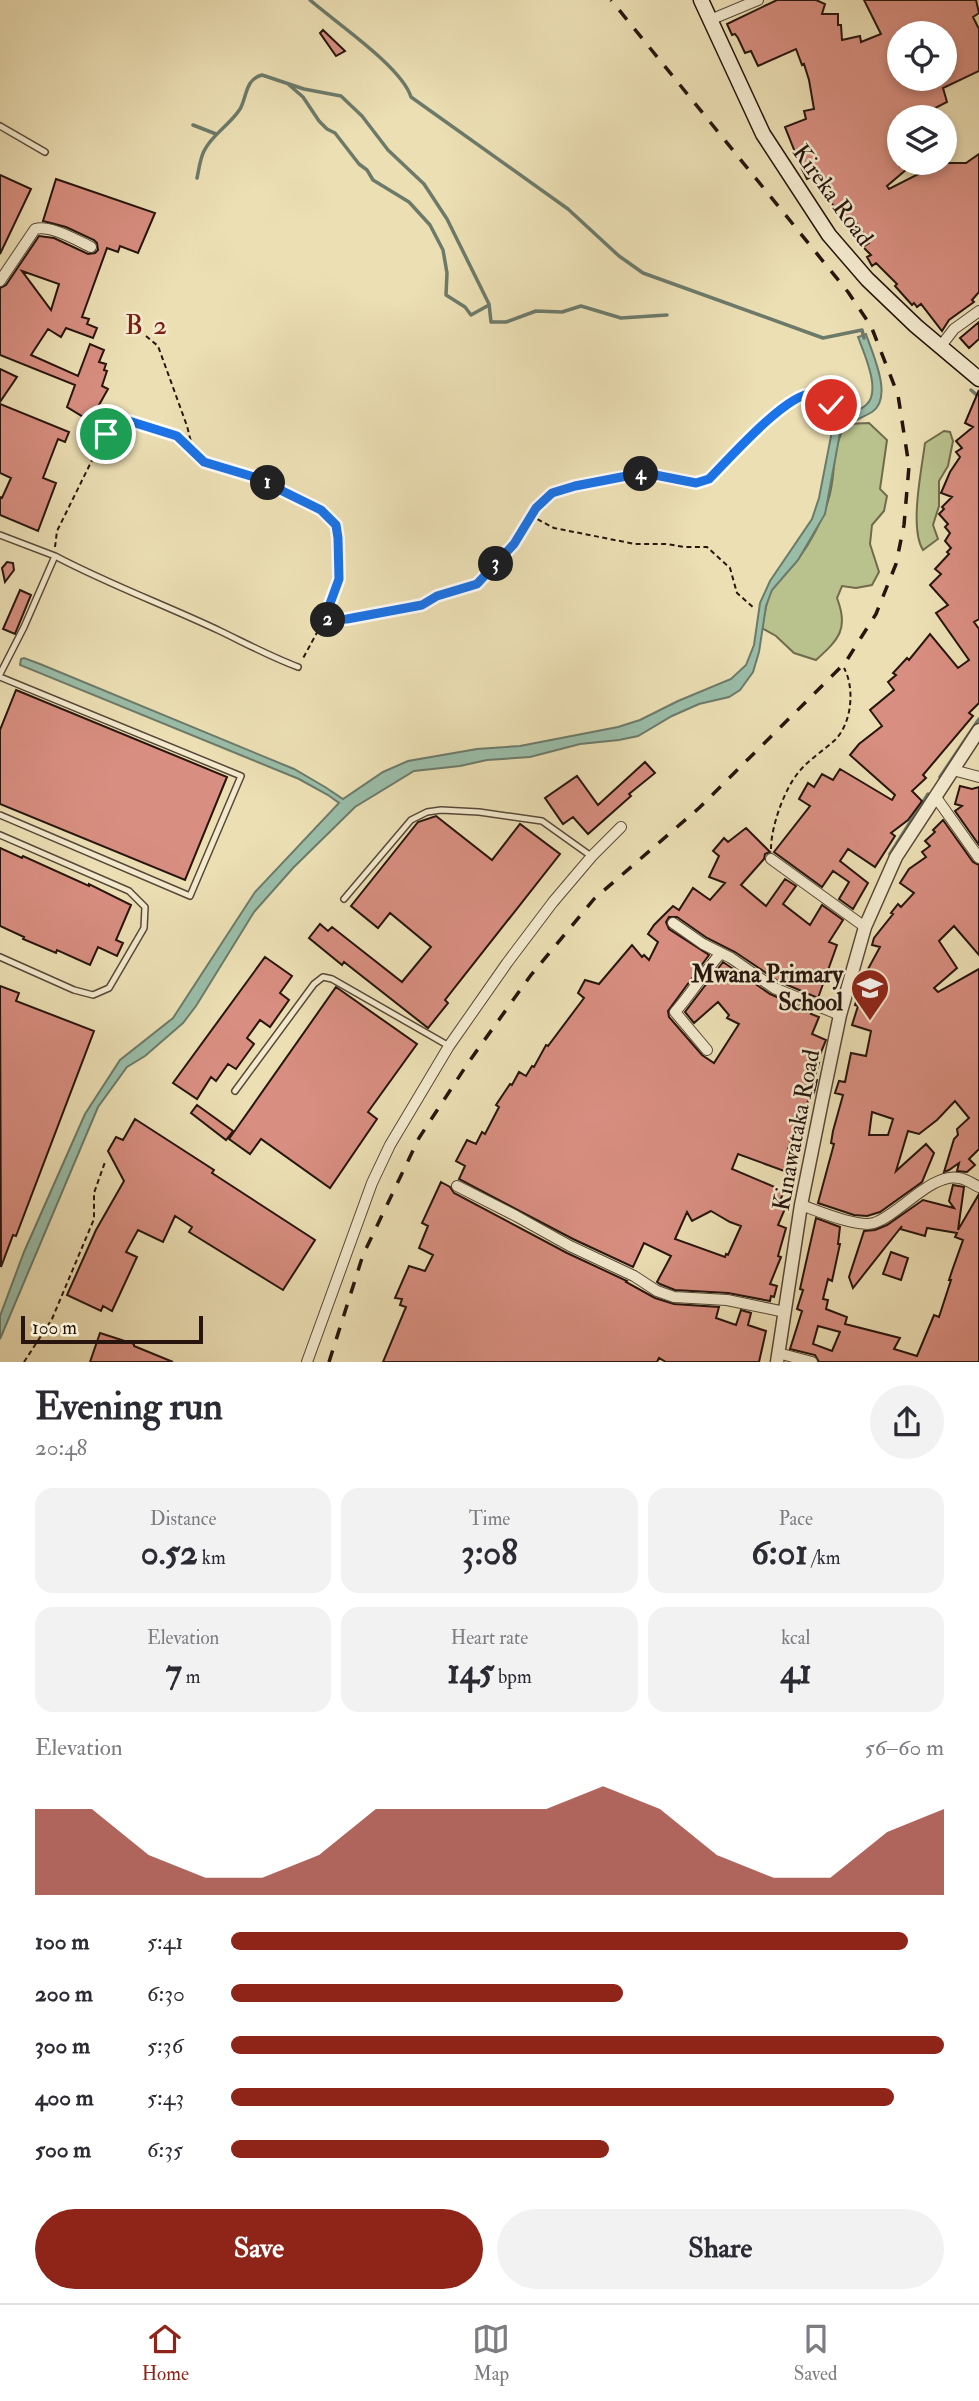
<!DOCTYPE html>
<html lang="en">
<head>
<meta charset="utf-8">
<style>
	:root { --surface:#fff; --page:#f2f2f3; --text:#2b2b33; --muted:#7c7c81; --line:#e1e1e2; --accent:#8f2418 }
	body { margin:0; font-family:"IM FELL Double Pica",serif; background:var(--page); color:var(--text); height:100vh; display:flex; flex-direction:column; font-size:26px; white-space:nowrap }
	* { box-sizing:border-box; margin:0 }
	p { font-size:23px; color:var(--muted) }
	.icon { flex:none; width:38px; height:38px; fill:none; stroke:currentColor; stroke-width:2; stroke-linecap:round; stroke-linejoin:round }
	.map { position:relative; height:1362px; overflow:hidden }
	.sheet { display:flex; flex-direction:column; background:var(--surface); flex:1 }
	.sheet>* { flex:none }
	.fabs { position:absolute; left:887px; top:21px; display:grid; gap:14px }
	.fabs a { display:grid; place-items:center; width:70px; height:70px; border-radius:50%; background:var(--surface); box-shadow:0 4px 10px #0003; font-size:35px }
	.scale { position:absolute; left:21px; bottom:18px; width:182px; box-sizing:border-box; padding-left:7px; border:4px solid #27150e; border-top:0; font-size:19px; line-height:24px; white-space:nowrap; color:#27150e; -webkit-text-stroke:5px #f3eace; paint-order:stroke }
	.pin { position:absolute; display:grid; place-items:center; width:60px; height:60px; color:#fff; margin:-30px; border:4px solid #fff; border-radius:50%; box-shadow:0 2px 7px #0007 }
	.km { position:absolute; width:35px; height:35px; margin:-18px; border-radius:50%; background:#222; color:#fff; font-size:19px; line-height:35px; text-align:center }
	.round { display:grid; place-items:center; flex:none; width:74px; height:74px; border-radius:37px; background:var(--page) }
	.headline { display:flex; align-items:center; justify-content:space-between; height:119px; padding:0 35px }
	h1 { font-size:38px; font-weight:800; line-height:52px }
	.figures { display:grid; grid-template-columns:repeat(3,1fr); gap:10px; height:119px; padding:7px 35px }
	.figures div { display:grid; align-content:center; border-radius:18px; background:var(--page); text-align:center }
	.figures b { font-size:35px; font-weight:800 }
	.figures small { font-size:19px; font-weight:400 }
	.figures p { font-size:19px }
	.chart { height:196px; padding:14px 35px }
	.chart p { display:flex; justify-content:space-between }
	.chart svg { width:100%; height:126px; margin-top:7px; fill:var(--accent); opacity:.7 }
	.button { display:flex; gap:14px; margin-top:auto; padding:14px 35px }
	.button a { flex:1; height:80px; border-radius:42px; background:var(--accent); color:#fff; font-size:28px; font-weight:800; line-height:80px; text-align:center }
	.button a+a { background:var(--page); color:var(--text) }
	ul { padding:0 35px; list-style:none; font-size:23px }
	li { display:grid; grid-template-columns:112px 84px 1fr; align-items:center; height:52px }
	li i { height:18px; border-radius:9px; background:var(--accent) }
	.dock { display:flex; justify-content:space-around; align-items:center; height:98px; border-top:2px solid var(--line); background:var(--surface); font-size:19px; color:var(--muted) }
	.dock a { display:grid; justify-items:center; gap:4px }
	.dock .current { color:var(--accent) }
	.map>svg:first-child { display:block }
	.green { fill:#b9c18c; stroke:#706b4d; stroke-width:2 }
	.water { fill:#9abda8; stroke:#6c7a6a; stroke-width:2 }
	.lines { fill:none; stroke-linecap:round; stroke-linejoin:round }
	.stream { stroke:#6c7a6a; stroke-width:3.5 }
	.building { fill:#d88e80; stroke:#27150e; stroke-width:2; fill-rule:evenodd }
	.service-casing { stroke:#584838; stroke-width:8 }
	.minor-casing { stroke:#584838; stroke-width:12 }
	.tertiary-casing { stroke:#584838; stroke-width:15 }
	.secondary-casing { stroke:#27150e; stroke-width:17 }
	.path { stroke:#27150e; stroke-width:2; stroke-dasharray:5 3.5; stroke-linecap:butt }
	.service { stroke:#f3eace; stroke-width:5 }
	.minor { stroke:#f3eace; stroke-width:10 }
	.tertiary { stroke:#f3eace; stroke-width:12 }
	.secondary { stroke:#f3eace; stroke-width:14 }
	.rail { stroke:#27150e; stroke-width:3.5; stroke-dasharray:12 12; stroke-linecap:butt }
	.route-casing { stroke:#fff; stroke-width:14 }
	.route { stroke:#1a73e8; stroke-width:9 }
	.labels { text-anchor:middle; stroke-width:5; stroke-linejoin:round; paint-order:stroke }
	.street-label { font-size:24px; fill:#27150e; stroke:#f3eace }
	.poi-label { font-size:24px; font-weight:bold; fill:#27150e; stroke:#f3eace; text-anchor:end }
	.quarter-label { font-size:28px; letter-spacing:2px; fill:#7a1f14; stroke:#f3eace }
</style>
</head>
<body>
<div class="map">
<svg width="979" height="1362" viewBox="0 0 979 1362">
	<rect width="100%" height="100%" fill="#ecdfb4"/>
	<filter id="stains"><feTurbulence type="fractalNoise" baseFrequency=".00286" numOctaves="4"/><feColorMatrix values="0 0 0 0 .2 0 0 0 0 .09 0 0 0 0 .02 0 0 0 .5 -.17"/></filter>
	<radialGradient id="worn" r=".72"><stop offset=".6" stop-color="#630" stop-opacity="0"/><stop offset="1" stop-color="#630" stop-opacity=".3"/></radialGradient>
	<path class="green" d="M869 423 887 440 880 489 887 496 884 511 872 525 870 544 879 572 872 585 856 588 842 586 837 598C849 629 839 639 816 660L794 653 776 636 762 628C764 615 766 602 771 591 778 578 791 570 799 558 811 541 822 521 828 501 837 475 830 446 847 424Z
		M944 431 950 432 953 441 948 466 939 481V506L933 525 938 539 923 550C909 528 922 468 925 443Z"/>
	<path class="water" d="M866 334C872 353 894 398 872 412 860 419 849 422 840 433L825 514 798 560 772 590 766 606 759 652 753 672 740 690 729 697 699 704 672 716 638 736 619 740 580 744 530 757 487 760 460 766 414 771 355 807 293 868 254 912 196 1006 183 1023 145 1056 127 1067 98 1107 0 1339V1316L24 1252 85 1114 120 1060 173 1018 255 892 339 803 328 795 299 779 20 665 21 659 24 658 40 664 294 769 325 787 343 799 383 772 408 761 477 749 520 746 618 727 640 720 678 701 731 679 746 665 754 645 760 603 770 581 812 519 819 498 832 431C843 412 853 416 866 405 882 392 864 353 858 337Z"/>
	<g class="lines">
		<path class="stream" d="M310 0C335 22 402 67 411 97L568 209 619 256 643 273 823 338 862 330 864 338
			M288 84 303 97 319 121 327 129 335 133 359 164 367 170 373 180 409 202 430 225 443 250 447 273 446 295 465 307 471 315 489 305
			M193 125 216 134
			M197 178C199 169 200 159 204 151 212 134 230 125 240 109 247 97 245 79 262 75L304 89 341 96 362 116 388 150 424 184 447 219 489 304 491 322H506L536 311 562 312 581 306 621 318 667 315
			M971 390 979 397
			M940 777 979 719
			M890 854 928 794"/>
	</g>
	<path class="building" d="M777 0H816L825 4 822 14H838V25H841L842 40 860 36 861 42 881 34 864 0H976L979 13 973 17 979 29V71L943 88 947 102 918 117H900V166L906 163H914L887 186 889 189 940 163H966L979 154V292L972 300 974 302 949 320 942 331 921 304 917 307 914 303 912 305 895 286 897 284 876 263 872 266 867 257 871 255 863 247 869 243 852 216 840 220 831 201 811 177 807 179 801 167 785 127 806 119 804 111 814 109 809 80 804 64 802 65 796 49 758 66 751 51 745 53 738 38 735 34 732 35 727 24ZM900 33H945V79H900Z
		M323 30 345 51 336 56 320 33Z
		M0 175 31 189 0 254Z
		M56 179 155 213 138 253 120 246 118 252 107 248 82 317 89 319 87 324 97 328 93 338 66 328 61 337 48 329 31 355 78 376 90 344 104 350 99 362 106 364 104 370 107 371 102 386 108 389 90 421 67 407 75 385 0 355V288L6 285 39 236 54 238 88 254 95 253 98 250 97 243 94 240 66 227 43 221ZM22 271 59 284 51 310Z
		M979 322V339L969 348 960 338Z
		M0 369 17 377 0 402Z
		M979 390V619L974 622 979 629V703L969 713 973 716 923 775 926 778 912 791 922 801 908 820 891 833 895 836 875 867 848 849 840 861 868 883 853 909 839 899 849 882 833 871 822 887 774 852 810 806 799 799 808 783 814 787 822 774 833 780 840 769 892 800 895 795 850 755 859 744 882 726 870 710 894 690 888 682 896 675 893 673 907 658 909 660 930 634 958 668 969 660 936 613 948 605 930 585 941 574 935 569 949 554 947 552 951 548 945 541 950 533 945 527 948 524 939 514 944 509 942 507 952 497 941 493 950 472 960 457 956 452 962 448 956 441 973 427 965 423Z
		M0 404 69 432 65 442 58 439 43 478 56 483 38 531 0 515V497L2 498 11 478 0 473Z
		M7 562 13 563 14 570 5 582 2 568Z
		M20 590 31 595 15 634 3 629Z
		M16 690 227 777 185 880 0 804V730Z
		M645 762 655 773 629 794 631 796 588 834 573 817 563 824 545 798 577 776 598 805Z
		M960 786 972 789 979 787V845L955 811 962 806 955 804Z
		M436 816 492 860 520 824 560 854 445 1000 448 1003 428 1028 344 962 342 965 309 938 320 924 328 931 332 927 402 982 431 947 390 913 378 928 351 906 418 822Z
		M943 820 973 862 979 865V955L954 926 939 941 957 968 934 988 938 992 979 969V1149L969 1159 975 1165 967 1172 957 1171 959 1163 949 1170 944 1172 954 1139 958 1135 957 1129 969 1118 955 1101 937 1120 919 1134 908 1131 896 1171 926 1144 934 1153 922 1182 880 1212 867 1216 854 1215 818 1203 834 1144 831 1143 833 1131 843 1095 835 1093 839 1081 845 1082 851 1053 866 1056 871 1031 852 1025 858 1006 855 1005 860 989 868 992 880 974 868 969 880 947 872 945 874 938 893 914 891 913 898 904 901 907 914 893 900 883 909 869 926 857 922 852 930 846 925 841 935 832 933 830ZM872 1112 893 1119 888 1135H869Z
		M746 828 770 852 765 854 764 859 741 885 766 906 785 879 796 886 783 904 810 925 822 905 843 920 829 942 837 945 818 998 778 981 735 952 707 938 677 917H669L666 922 669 929 709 955 668 1011 669 1017 702 1055 714 1063 739 1024 727 1018 729 1015 718 1002 694 1023 685 1012 723 962 770 994 812 1012 811 1014 819 1017 812 1034 826 1040 817 1062 819 1063 814 1079 817 1080 814 1093 811 1092 797 1133 794 1132 787 1152 793 1155 787 1172 738 1154 732 1169 784 1191 780 1201 787 1204 778 1225 786 1228 778 1256 781 1257 770 1284 777 1286 774 1297 771 1296 770 1301 728 1293 675 1290 660 1284 657 1282 671 1256 644 1243 633 1267 573 1239 459 1179 465 1166 456 1161 467 1140 476 1144 482 1132 485 1134 499 1107 496 1105 510 1084 512 1085 519 1072 526 1076 532 1066 534 1067 546 1045 548 1046 584 998 578 993 585 980 599 984 632 945 642 957 644 955 649 960 658 942 648 934 654 925 673 906 679 910 693 888 710 900 725 883 709 877 719 856 713 851 724 838 728 842ZM711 1211 730 1222 741 1226 728 1255 726 1254 725 1257 675 1239 687 1212 692 1221Z
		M0 848 22 858 23 856 89 886V884L131 905 116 940 123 943 117 956 98 947 90 965 57 950 56 953 23 939 24 937 0 926Z
		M265 957 292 976 280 993 289 1000 270 1027 260 1020 247 1038 254 1044 236 1069 228 1064 216 1081 211 1077 197 1099 173 1083Z
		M0 986 19 993 16 1001 94 1031 16 1236 13 1235 1 1267Z
		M336 987 417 1044 368 1112 377 1119 330 1188 261 1139 250 1154 229 1139Z
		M197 1105 233 1131 226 1140 191 1113Z
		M135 1119 214 1170 212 1173 315 1240 283 1290 189 1232 192 1227 175 1216 163 1242 138 1230 126 1252 137 1257 112 1311 103 1306 101 1311 67 1295 96 1230 124 1181 108 1151 116 1137 123 1140Z
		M441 1182 450 1187 454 1193 567 1253 627 1281 626 1282 655 1298 674 1304 719 1307 716 1318 736 1325 741 1310 751 1313 748 1325 766 1331 759 1362H666L659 1358 657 1362H383L406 1307 400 1305 402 1299 395 1298 409 1266 425 1271 433 1255 419 1248 428 1226 422 1223Z
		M953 1185 964 1187 958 1230 979 1194V1362H819L815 1355 790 1349 802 1311 797 1309 803 1290 800 1289 816 1218 840 1227 838 1244H840L832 1281 828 1279 823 1299 828 1300 826 1309 847 1317 845 1324 900 1338 894 1349 917 1356 934 1315 939 1317 951 1280H949L953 1268 963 1240 955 1237 957 1233 927 1228 925 1236 900 1229 902 1226 853 1288 849 1277 864 1231 875 1230 887 1225 923 1200 954 1208 949 1201ZM818 1326 840 1332 832 1351 813 1344Z
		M891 1252 908 1258 901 1280 883 1274Z
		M100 1333 134 1344V1346L173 1362H90Z"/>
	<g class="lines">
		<defs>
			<path id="service" d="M0 126 45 152
				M0 535 55 556
				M0 674 24 627 55 556C108 584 165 605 220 631 247 644 271 657 298 667
				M0 677 241 776 190 896 0 815
				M0 835 129 891 145 907 144 928 109 988 93 995 74 990 0 957
				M344 899 411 820 427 812 441 810 479 812 542 821 591 856
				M235 1091 314 984 323 977 332 979 449 1046"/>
			<path id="minor" d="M710 20 758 0
				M0 281 35 229C51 225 76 240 91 247
				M940 347 954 329 979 311
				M953 770 979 777
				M935 796 979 858
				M771 859 865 927
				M673 923 703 944 731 958 774 988 840 1015
				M707 1050 675 1012C692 993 704 972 721 953
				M457 1186 516 1216 570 1246 634 1276 657 1291 674 1297 727 1300 785 1312
				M801 1205C818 1211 858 1228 874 1223 899 1215 932 1172 959 1178 966 1179 973 1184 979 1187
				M778 1353 812 1362
				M307 1362 372 1183 390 1145 449 1046 507 963 553 902 592 856 621 827"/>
			<path id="tertiary" d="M777 1362 801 1205 822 1101 840 1015 865 927 896 857 979 730"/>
			<path id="secondary" d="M701 0 763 134 829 235 867 279 916 326 979 379"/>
		</defs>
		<use href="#service" class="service-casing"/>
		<use href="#minor" class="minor-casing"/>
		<use href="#tertiary" class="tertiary-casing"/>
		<use href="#secondary" class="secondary-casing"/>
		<path class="path" d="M146 336 158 346 187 426 193 450 204 462 255 477 281 489 321 510 336 525C346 583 329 611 302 660
			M529 520 537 519 554 528 635 544H666L685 547H707L730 568 737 593 755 609
			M55 547 57 531 105 434C112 427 120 421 130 422 151 422 177 434 191 448
			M324 620 347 619 422 605 437 596 477 584 514 544 536 507 552 493 575 486 632 475 650 474 696 483 709 479C728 460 786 394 811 394 819 395 825 400 831 405
			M771 849C771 827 784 790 798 773 808 760 823 751 835 740 852 723 855 688 844 668
			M24 1362 52 1319 94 1219V1193L105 1162"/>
		<use href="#service" class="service"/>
		<use href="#minor" class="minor"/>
		<use href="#tertiary" class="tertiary"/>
		<use href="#secondary" class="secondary"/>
		<path class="rail" d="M329 1362 363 1255 419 1138 468 1063 531 975 594 899 699 808 845 663 876 614 896 564 904 525 909 466 898 395 871 326 848 292 611 0"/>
	</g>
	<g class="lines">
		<defs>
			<path id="route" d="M106 434 114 426 129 421 177 436 204 462 254 477 321 510 336 525 338 538 339 579 324 620 347 619 422 605 437 596 477 584 514 544 536 508 552 493 575 486 632 475 650 474 696 483 709 479C728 460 786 394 811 394 819 395 825 400 831 405"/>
		</defs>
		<use href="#route" class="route-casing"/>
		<use href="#route" class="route"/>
	</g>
	<defs>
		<symbol id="school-pin" viewBox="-11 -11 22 30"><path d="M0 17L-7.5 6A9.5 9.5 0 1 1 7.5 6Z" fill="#8f2418" stroke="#f3eace"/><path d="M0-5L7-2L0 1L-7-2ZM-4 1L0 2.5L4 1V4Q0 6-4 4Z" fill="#fff"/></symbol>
	</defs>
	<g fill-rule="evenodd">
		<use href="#school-pin" x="848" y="966" width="44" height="60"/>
	</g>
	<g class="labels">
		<g class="street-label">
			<text transform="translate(833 195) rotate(54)" y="8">Kireka Road</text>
			<text transform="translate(796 1130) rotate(-79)" y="8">Kinawataka Road</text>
		</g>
		<g class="poi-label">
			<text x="843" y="982">Mwana Primary<tspan x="843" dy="28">School</tspan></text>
		</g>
		<g class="quarter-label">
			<text x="147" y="334">B 2</text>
		</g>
	</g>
	<rect width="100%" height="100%" filter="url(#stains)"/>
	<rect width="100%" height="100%" fill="url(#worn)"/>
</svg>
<div class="fabs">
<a><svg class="icon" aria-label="locate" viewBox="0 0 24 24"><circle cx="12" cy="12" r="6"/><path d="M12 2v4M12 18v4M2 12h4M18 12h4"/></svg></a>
<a><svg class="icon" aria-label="layers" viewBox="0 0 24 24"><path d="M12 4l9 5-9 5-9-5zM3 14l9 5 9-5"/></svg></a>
</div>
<div class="scale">100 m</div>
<div class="pin" style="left:106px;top:434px;background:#1e9e55"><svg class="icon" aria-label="arrive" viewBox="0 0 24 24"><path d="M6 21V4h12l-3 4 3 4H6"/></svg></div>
<div class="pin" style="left:831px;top:405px;background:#d93025"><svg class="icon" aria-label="check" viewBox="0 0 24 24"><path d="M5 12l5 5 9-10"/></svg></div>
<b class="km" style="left:268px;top:483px">1</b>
<b class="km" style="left:328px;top:620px">2</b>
<b class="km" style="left:496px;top:564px">3</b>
<b class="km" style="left:641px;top:474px">4</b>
</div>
<section class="sheet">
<div class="headline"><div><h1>Evening run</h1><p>20:48</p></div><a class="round"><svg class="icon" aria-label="share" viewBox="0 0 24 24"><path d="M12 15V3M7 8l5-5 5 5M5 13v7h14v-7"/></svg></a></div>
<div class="figures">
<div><p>Distance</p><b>0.52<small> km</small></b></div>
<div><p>Time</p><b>3:08</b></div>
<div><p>Pace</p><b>6:01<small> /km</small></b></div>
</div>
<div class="figures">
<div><p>Elevation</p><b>7<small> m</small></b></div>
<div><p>Heart rate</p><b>145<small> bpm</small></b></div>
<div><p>kcal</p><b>41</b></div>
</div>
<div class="chart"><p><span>Elevation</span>56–60 m</p>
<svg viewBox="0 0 160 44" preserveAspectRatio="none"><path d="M0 44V14L10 14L20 30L30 38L40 38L50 30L60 14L70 14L80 14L90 14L100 6L110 14L120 30L130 38L140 38L150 22L160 14V44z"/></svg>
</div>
<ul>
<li><b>100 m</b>5:41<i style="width:95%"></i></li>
<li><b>200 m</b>6:30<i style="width:55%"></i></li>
<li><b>300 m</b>5:36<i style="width:100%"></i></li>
<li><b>400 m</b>5:43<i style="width:93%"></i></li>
<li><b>500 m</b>6:35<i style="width:53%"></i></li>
</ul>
<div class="button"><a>Save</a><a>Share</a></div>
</section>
<nav class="dock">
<a class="current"><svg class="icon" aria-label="home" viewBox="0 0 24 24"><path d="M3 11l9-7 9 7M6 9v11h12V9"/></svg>Home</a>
<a><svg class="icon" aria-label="map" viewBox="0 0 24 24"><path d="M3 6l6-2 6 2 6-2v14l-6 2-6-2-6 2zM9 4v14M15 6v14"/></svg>Map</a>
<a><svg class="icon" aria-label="saved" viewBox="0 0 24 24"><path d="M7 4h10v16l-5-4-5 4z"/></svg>Saved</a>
</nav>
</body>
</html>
